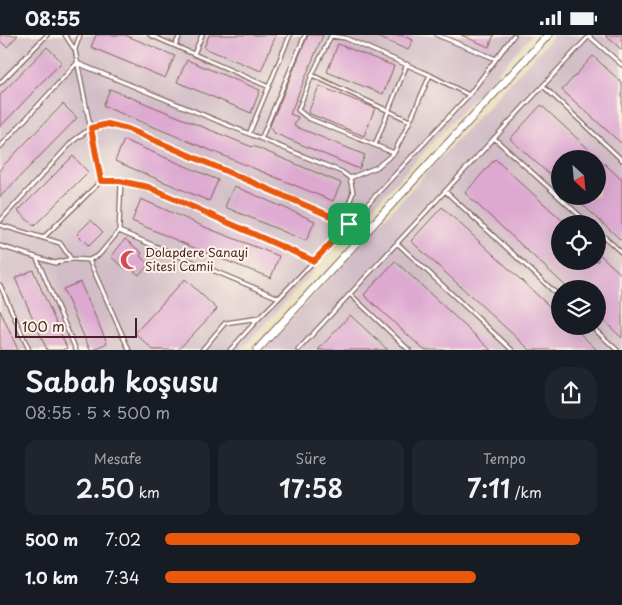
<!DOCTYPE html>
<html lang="tr">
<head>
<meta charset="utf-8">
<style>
	:root { --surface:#171b24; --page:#20242c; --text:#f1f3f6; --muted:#9ea1a6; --accent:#ea580c }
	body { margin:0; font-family:"Playpen Sans",sans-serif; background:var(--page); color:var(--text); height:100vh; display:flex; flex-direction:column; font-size:19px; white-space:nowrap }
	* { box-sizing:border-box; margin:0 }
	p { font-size:16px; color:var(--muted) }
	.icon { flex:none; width:28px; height:28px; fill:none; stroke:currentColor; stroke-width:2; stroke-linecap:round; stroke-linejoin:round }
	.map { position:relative; height:315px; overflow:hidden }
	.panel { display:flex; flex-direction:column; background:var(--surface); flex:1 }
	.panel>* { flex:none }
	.needle { width:32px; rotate:154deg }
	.buttons { position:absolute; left:551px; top:115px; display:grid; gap:10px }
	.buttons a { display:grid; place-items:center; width:55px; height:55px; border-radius:50%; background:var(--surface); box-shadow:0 5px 20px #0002; font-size:25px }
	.scale { position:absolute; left:15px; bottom:12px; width:122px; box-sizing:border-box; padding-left:5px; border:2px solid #4a1f2b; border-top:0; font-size:14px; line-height:18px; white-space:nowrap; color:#4a1f2b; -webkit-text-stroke:4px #fcf5e5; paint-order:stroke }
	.pin { position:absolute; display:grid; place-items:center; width:42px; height:42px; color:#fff; margin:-21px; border-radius:10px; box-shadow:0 2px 8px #0006 }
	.round { display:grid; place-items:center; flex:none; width:52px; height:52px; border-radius:20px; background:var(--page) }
	.overview { display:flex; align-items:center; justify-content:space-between; height:85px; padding:0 25px }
	h1 { font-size:28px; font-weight:600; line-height:38px }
	.stats { display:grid; grid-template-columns:repeat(3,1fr); gap:8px; height:85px; padding:5px 25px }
	.stats div { display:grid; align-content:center; border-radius:12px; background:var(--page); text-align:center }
	.stats b { font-size:25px; font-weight:600 }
	.stats small { font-size:14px; font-weight:400 }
	.stats p { font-size:14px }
	ul { padding:0 25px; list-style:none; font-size:16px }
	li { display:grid; grid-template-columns:80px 60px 1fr; align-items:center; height:38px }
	li i { height:12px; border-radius:6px; background:var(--accent) }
	.status { display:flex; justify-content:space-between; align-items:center; height:35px; padding:0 25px; background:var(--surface); direction:ltr }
	.status svg { height:14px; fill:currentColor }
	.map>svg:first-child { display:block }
	.industrial { fill:#d2bdc7; fill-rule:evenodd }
	.building { fill:#dda9d1 }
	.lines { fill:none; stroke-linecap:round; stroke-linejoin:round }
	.lane-casing { stroke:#82635e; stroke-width:5.5 }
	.street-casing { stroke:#82635e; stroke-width:9 }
	.lane { stroke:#fff; stroke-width:3 }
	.street { stroke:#fff; stroke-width:7 }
	.route-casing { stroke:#fff; stroke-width:10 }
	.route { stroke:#ea580c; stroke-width:6 }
	.labels { text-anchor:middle; stroke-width:4; stroke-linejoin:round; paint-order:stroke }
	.poi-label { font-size:12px; fill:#4a1f2b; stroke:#fcf5e5; text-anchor:start }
</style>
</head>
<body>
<div class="status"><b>08:55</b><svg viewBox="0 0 49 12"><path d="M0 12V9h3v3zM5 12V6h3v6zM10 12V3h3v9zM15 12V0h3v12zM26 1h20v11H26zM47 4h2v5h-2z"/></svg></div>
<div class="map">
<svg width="622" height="315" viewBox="0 0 622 315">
	<rect width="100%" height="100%" fill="#fcf5e5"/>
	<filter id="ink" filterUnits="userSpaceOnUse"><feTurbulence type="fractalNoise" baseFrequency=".02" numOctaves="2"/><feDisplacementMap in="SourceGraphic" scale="10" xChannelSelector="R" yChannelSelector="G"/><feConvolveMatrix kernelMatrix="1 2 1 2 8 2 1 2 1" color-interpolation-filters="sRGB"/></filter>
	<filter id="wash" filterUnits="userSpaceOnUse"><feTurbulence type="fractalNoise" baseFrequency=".0096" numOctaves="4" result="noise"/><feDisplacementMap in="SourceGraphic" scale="20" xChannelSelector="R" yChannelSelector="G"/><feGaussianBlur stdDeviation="1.12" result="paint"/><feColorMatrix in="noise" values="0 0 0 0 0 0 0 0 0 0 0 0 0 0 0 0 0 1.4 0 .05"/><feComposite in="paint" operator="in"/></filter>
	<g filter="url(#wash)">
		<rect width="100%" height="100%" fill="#e9e1bd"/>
		<path class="industrial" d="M0 0H532L241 315H0Z
			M554 0H622V315H263ZM560 124H598V161H560ZM560 189H598V226H560ZM560 254H598V291H560Z"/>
		<g id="blocks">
			<path class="building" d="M0 0H18L7 12 0 6Z
				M96 0H125L175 21 165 43 91 12Z
				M209 0H276L261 36 204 13Z
				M308 0H323L290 79 298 82 294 91 365 120 359 134 274 98 270 91Z
				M373 0H401L413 5 408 15Z
				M461 0H494L489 12Z
				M605 0H622V15Z
				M338 9 394 31 383 59 327 37Z
				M47 12 62 27 35 54H36L0 92V60Z
				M593 21 622 48V109L562 55Z
				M187 25 260 55 251 78 177 47Z
				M319 51 375 73 364 101 308 78Z
				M110 54 252 112 253 111 341 148 333 166 103 71Z
				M63 69 77 83 0 162V134Z
				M541 70 622 145V206L573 161H598V124H560V149L510 104Z
				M124 105 218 145 209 166 115 126Z
				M73 121 88 137 34 191 18 176Z
				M495 124 566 189H560V226H598V218L622 240V303L598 280V254H569L465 158Z
				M234 151 315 186 306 206 225 172Z
				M141 164 207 193 279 221 271 243 206 218 132 186Z
				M442 172 560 281V291H572L597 315H530L411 206Z
				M91 185 103 197 89 211 77 199Z
				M125 204 142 218 140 221 149 229 139 240 128 231 126 234 111 222Z
				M395 226 491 315H424L364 260Z
				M33 235 67 313 62 315H47L15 243Z
				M185 244 217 274 178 315H153L135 298Z
				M80 247 107 308 92 315H90L63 254Z
				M0 275 18 315H0Z
				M350 280 388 315H318Z"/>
		</g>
	</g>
	<g filter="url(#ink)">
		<use href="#blocks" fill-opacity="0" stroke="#82635e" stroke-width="1"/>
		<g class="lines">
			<defs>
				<path id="lane" d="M65 0 75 15 101 146
					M150 0 269 52
					M589 1 622 30
					M175 11 180 0
					M75 14 80 0
					M194 19 202 0
					M496 24 514 0
					M312 40 410 86
					M0 48 47 0
					M543 51 622 125
					M249 99 290 0
					M494 103 589 189
					M261 104 305 0
					M375 110 407 29
					M0 112 77 28 342 137 350 143 353 158 349 168V189L279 263 259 283 230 315
					M394 118 308 83 298 75 312 40 331 1 345 3 430 40
					M350 143 377 132 394 118 410 86 430 40 469 60
					M445 156 560 262
					M0 186 73 106 91 93 108 89 128 94 349 189 469 60 496 24 437 0
					M0 190 60 208 71 224
					M119 196 279 263
					M598 196 622 218
					M43 203 101 146H121L148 152 313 226
					M397 208 512 315
					M0 211 55 228 71 224 89 225 99 220 119 196 121 146
					M37 224 76 315
					M89 225 129 315
					M0 250 29 315
					M350 259 409 315
					M591 291 617 315
					M202 315 225 288 259 283
					M298 315 590 0"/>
				<path id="street" d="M257 315 548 0"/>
			</defs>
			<use href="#lane" class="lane-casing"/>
			<use href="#street" class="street-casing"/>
			<use href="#lane" class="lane"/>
			<use href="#street" class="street"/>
		</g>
	</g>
	<g class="lines" filter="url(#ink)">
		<defs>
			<path id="route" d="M108 89 128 94 349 189 314 226 148 152 120 146H101L91 93Z"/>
		</defs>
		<use href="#route" class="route-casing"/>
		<use href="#route" class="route"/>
	</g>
	<defs>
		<symbol id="mosque-bare" viewBox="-9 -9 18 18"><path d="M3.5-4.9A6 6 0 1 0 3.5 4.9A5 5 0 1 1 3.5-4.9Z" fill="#d1495b" stroke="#fcf5e5" stroke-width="2.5" paint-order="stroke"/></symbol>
	</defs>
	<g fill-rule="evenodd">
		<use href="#mosque-bare" x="116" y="211" width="28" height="28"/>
	</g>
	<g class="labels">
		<g class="poi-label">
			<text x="145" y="222">Dolapdere Sanayi<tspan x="145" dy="14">Sitesi Camii</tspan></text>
		</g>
	</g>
</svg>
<div class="buttons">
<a><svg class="needle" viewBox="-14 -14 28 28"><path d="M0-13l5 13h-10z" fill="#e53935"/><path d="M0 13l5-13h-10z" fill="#9ea1a6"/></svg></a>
<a><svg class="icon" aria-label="locate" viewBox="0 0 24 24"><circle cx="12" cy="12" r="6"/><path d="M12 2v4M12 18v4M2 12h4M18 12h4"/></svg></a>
<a><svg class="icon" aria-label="layers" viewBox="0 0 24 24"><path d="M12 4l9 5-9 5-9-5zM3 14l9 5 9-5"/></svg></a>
</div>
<div class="scale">100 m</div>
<div class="pin" style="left:349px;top:189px;background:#1e9e55"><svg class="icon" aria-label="arrive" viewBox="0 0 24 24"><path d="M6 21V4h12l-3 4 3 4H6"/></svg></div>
</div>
<section class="panel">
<div class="overview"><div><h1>Sabah koşusu</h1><p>08:55 · 5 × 500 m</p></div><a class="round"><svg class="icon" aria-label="share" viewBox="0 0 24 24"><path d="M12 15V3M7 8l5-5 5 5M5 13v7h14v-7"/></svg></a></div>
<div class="stats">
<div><p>Mesafe</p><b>2.50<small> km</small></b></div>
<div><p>Süre</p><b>17:58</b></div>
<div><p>Tempo</p><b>7:11<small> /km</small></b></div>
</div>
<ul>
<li><b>500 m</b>7:02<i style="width:96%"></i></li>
<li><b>1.0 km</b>7:34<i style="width:72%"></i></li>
</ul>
</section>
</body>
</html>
